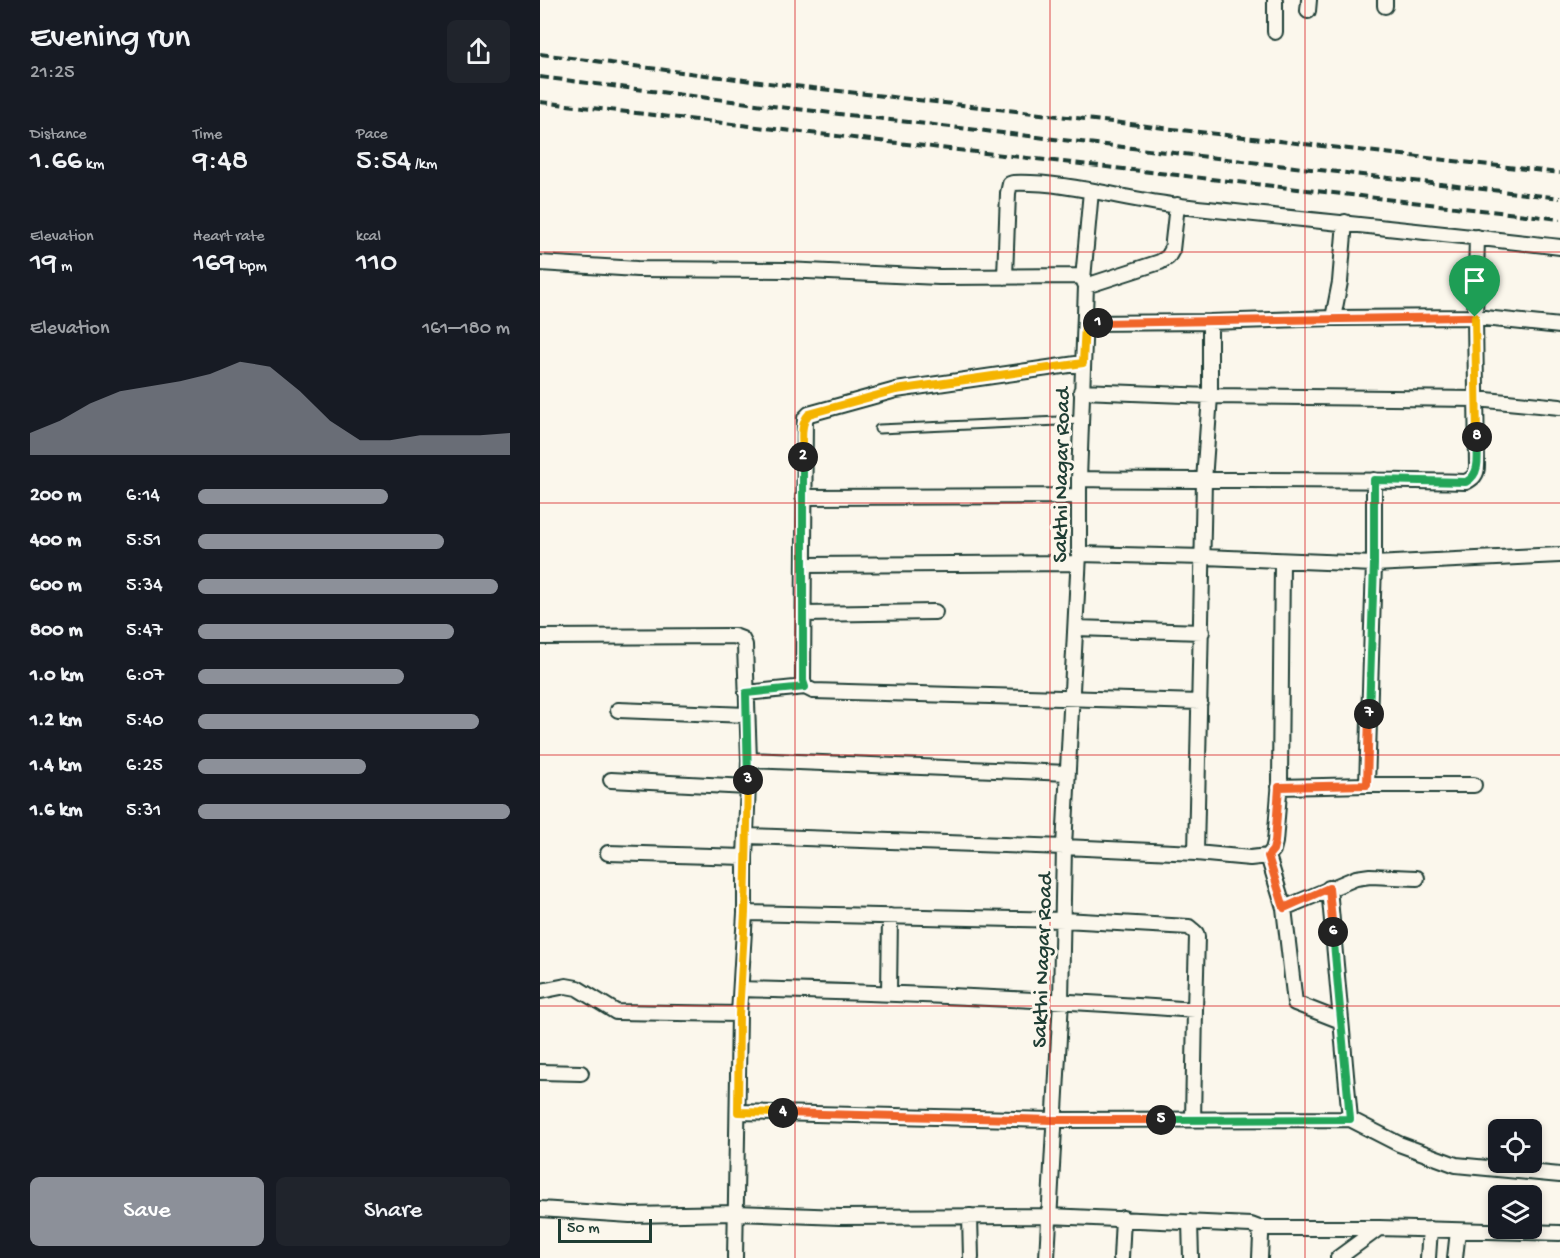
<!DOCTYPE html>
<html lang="en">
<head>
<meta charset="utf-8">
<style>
	:root { --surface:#171b24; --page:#20242c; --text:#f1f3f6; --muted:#9ea1a6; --accent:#8c9099 }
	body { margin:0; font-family:"Gochi Hand",sans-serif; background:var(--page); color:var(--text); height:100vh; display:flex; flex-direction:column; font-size:22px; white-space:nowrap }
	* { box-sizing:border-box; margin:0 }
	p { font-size:20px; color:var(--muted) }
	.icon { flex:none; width:33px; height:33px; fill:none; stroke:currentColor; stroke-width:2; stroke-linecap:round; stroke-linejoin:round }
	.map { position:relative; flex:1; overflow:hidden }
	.panel { display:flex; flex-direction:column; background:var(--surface); width:540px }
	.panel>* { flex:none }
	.tools { position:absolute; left:948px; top:1119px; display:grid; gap:12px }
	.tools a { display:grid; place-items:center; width:54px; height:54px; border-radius:9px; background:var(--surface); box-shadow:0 3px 9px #0003; font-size:30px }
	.scale { position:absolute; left:18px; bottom:15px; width:94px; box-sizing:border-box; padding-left:6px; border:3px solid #1f3d34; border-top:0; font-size:16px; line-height:21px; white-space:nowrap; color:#1f3d34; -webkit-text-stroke:4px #fbf7ec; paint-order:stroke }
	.pin { position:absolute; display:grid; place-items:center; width:51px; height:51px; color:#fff; margin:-62px -26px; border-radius:50% 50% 50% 0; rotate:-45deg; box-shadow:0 0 6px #0007 }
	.pin .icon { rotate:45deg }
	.km { position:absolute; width:30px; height:30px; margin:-15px; border-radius:50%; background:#222; color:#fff; font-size:16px; line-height:30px; text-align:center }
	.round { display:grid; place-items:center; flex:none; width:63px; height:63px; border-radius:9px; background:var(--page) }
	.summary { display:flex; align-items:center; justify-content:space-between; height:102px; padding:0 30px }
	h1 { font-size:33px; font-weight:600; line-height:45px }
	.metrics { display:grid; grid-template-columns:repeat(3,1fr); gap:9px; height:102px; padding:6px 30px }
	.metrics div { display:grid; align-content:center }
	.metrics b { font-size:30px; font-weight:600 }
	.metrics small { font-size:16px; font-weight:400 }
	.metrics p { font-size:16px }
	.chart { height:168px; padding:12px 30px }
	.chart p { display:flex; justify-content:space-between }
	.chart svg { width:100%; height:108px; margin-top:6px; fill:var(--accent); opacity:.7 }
	.cta { display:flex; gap:12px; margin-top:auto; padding:12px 30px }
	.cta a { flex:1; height:69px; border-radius:9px; background:var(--accent); color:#fff; font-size:24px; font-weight:600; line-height:69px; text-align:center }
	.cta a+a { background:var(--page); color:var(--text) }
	ul { padding:0 30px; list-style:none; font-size:20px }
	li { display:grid; grid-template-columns:96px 72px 1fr; align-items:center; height:45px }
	li i { height:15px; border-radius:8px; background:var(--accent) }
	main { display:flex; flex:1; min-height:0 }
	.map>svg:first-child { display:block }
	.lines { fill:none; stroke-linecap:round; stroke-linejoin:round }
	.lane-casing { stroke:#1f3d34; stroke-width:11 }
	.street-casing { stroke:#1f3d34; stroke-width:18 }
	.lane { stroke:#fbf7ec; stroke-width:7 }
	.street { stroke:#fbf7ec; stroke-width:14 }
	.rail { stroke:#1f3d34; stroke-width:4; stroke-dasharray:9 4.5; stroke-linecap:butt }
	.split-1-casing { stroke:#fff; stroke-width:12 }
	.split-2-casing { stroke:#fff; stroke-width:12 }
	.split-3-casing { stroke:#fff; stroke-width:12 }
	.split-4-casing { stroke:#fff; stroke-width:12 }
	.split-5-casing { stroke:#fff; stroke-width:12 }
	.split-6-casing { stroke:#fff; stroke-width:12 }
	.split-7-casing { stroke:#fff; stroke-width:12 }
	.split-8-casing { stroke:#fff; stroke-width:12 }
	.split-9-casing { stroke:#fff; stroke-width:12 }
	.split-1 { stroke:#f0652b; stroke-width:8 }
	.split-2 { stroke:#f5b400; stroke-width:8 }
	.split-3 { stroke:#22a559; stroke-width:8 }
	.split-4 { stroke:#f5b400; stroke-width:8 }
	.split-5 { stroke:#f0652b; stroke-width:8 }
	.split-6 { stroke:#22a559; stroke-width:8 }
	.split-7 { stroke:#f0652b; stroke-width:8 }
	.split-8 { stroke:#22a559; stroke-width:8 }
	.split-9 { stroke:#f5b400; stroke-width:8 }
	.grid { fill:none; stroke:#d62828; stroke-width:1.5; stroke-opacity:0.55 }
	.labels { text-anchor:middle; stroke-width:6; stroke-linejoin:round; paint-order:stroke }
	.street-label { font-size:22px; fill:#1f3d34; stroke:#fbf7ec }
</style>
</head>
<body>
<main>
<section class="panel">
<div class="summary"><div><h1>Evening run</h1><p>21:25</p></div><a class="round"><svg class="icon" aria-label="share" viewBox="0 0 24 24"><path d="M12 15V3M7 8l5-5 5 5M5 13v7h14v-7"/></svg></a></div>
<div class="metrics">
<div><p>Distance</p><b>1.66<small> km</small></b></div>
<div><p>Time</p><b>9:48</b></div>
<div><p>Pace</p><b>5:54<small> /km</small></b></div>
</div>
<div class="metrics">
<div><p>Elevation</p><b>19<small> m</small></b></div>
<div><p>Heart rate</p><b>169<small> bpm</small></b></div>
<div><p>kcal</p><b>110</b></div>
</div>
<div class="chart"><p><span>Elevation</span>161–180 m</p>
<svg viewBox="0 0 160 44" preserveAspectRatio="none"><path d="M0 44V35L10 30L20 23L30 18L40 16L50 14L60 11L70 6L80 8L90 18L100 30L110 38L120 38L130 36L140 36L150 36L160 35V44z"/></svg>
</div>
<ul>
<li><b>200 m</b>6:14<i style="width:61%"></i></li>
<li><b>400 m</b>5:51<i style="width:79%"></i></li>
<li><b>600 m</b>5:34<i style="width:96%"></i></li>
<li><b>800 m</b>5:47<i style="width:82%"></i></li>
<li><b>1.0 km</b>6:07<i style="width:66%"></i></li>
<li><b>1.2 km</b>5:40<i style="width:90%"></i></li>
<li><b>1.4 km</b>6:25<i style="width:54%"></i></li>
<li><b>1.6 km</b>5:31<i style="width:100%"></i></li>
</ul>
<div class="cta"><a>Save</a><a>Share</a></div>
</section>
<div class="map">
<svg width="1020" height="1258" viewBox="0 0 1020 1258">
	<rect width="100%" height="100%" fill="#fbf7ec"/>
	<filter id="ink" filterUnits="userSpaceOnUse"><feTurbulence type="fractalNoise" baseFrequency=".0167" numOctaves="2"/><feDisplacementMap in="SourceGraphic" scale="12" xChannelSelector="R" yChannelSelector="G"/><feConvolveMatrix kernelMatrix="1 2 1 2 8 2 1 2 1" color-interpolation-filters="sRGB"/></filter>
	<g filter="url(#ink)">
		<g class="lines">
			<defs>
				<path id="lane" d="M339 429 541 420"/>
				<path id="street" d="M845 0V6
					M768 11 769 0
					M735 32V0
					M0 263 97 269 245 270 399 277 538 276 543 279 546 286 539 479V554L524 847 521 1000 507 1258
					M465 277 468 193 470 184 473 183C527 181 586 200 640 206 767 220 893 232 1020 247
					M543 279 551 191
					M546 286 620 262 628 257 632 250 637 205
					M793 318 800 282 805 222
					M545 323 670 322 793 318 935 317 1020 326
					M543 363 356 390 269 414 265 418 263 681 265 687 273 691 660 702
					M541 391 670 396 936 399 1020 407
					M539 479C668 481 797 479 926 482 933 478 937 475 937 466L935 317 937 237
					M263 497 538 496
					M539 554 664 557 834 564 1020 555
					M264 565 538 563
					M264 614 395 612
					M536 628 662 632
					M0 637 194 636 202 639 205 645 209 760 205 857V913L199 1014 195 1258
					M206 693 265 687
					M78 710 207 715
					M209 760 528 773
					M71 780 208 787
					M827 785 834 564V480
					M739 787 827 785H934
					M206 836 524 847 656 853 710 858 728 856 733 850 735 842 740 781 742 561
					M68 853 205 857
					M656 853 664 481 670 396V322
					M728 856 744 908 755 1003 801 1021
					M789 888 810 1119
					M744 908 816 878 830 876 877 878
					M205 913 524 920 649 927 656 933 657 937 655 1010
					M201 989C353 993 504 999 655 1010L653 1120
					M1 991 26 986 37 988 76 1012 199 1014
					M349 993 350 916
					M0 1072 41 1073
					M198 1112 513 1120 810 1119 859 1144 916 1165 1020 1175
					M0 1209 90 1215 196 1213 300 1217 509 1216 711 1225 719 1228 721 1236 720 1258
					M430 1216 431 1258
					M650 1222 651 1258
					M719 1228H839
					M581 1258 583 1218
					M798 1258 839 1228 1020 1233
					M888 1258 890 1229
					M915 1258 918 1231"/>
			</defs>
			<use href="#lane" class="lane-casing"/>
			<use href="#street" class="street-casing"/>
			<use href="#lane" class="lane"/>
			<use href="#street" class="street"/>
			<path class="rail" d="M0 54 220 82 1020 173
				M0 77 240 107 1020 198
				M0 102 1020 219"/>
		</g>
	</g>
	<g class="lines" filter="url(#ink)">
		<defs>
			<path id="split-1" d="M558 323C683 322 809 318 935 317"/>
			<path id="split-2" d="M263 457C263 444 259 424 269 414L356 390 543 363 545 323H558"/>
			<path id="split-3" d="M208 780 206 693 265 687 263 681V457"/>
			<path id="split-4" d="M208 780 205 913 199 1014 198 1112 243 1113"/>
			<path id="split-5" d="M243 1113 513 1120H621"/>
			<path id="split-6" d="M621 1120 810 1119 793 932"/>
			<path id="split-7" d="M793 932 789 888 744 908 728 856 733 850 735 842 739 787 827 785 829 714"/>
			<path id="split-8" d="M829 714 834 564V480L926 482C942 474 937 453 937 437"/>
			<path id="split-9" d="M935 317 937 437"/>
		</defs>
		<use href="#split-1" class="split-1-casing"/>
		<use href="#split-2" class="split-2-casing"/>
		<use href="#split-3" class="split-3-casing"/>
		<use href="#split-4" class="split-4-casing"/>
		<use href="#split-5" class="split-5-casing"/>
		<use href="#split-6" class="split-6-casing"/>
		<use href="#split-7" class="split-7-casing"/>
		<use href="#split-8" class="split-8-casing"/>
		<use href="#split-9" class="split-9-casing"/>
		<use href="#split-1" class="split-1"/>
		<use href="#split-2" class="split-2"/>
		<use href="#split-3" class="split-3"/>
		<use href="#split-4" class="split-4"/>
		<use href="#split-5" class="split-5"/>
		<use href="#split-6" class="split-6"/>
		<use href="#split-7" class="split-7"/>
		<use href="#split-8" class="split-8"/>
		<use href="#split-9" class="split-9"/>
	</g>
	<path class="grid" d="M255 0V1258M510 0V1258M765 0V1258M0 252H1020M0 503H1020M0 755H1020M0 1006H1020"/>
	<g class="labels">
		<g class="street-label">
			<text transform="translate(519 475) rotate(-89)" y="8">Sakthi Nagar Road</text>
			<text transform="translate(500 960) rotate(-88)" y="8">Sakthi Nagar Road</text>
		</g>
	</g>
</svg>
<div class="tools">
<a><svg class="icon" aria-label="locate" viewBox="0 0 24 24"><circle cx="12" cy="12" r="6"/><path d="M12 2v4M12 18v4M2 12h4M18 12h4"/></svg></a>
<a><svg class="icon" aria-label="layers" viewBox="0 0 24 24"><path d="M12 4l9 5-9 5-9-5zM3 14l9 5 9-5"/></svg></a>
</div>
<div class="scale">50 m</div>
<div class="pin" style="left:935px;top:317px;background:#1e9e55"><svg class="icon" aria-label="arrive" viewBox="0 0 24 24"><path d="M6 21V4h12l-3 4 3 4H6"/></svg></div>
<b class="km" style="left:558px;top:323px">1</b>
<b class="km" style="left:263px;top:457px">2</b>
<b class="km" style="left:208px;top:780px">3</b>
<b class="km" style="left:243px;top:1113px">4</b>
<b class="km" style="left:621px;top:1120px">5</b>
<b class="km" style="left:793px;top:932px">6</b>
<b class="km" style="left:829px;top:714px">7</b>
<b class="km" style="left:937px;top:437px">8</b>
</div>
</main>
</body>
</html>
